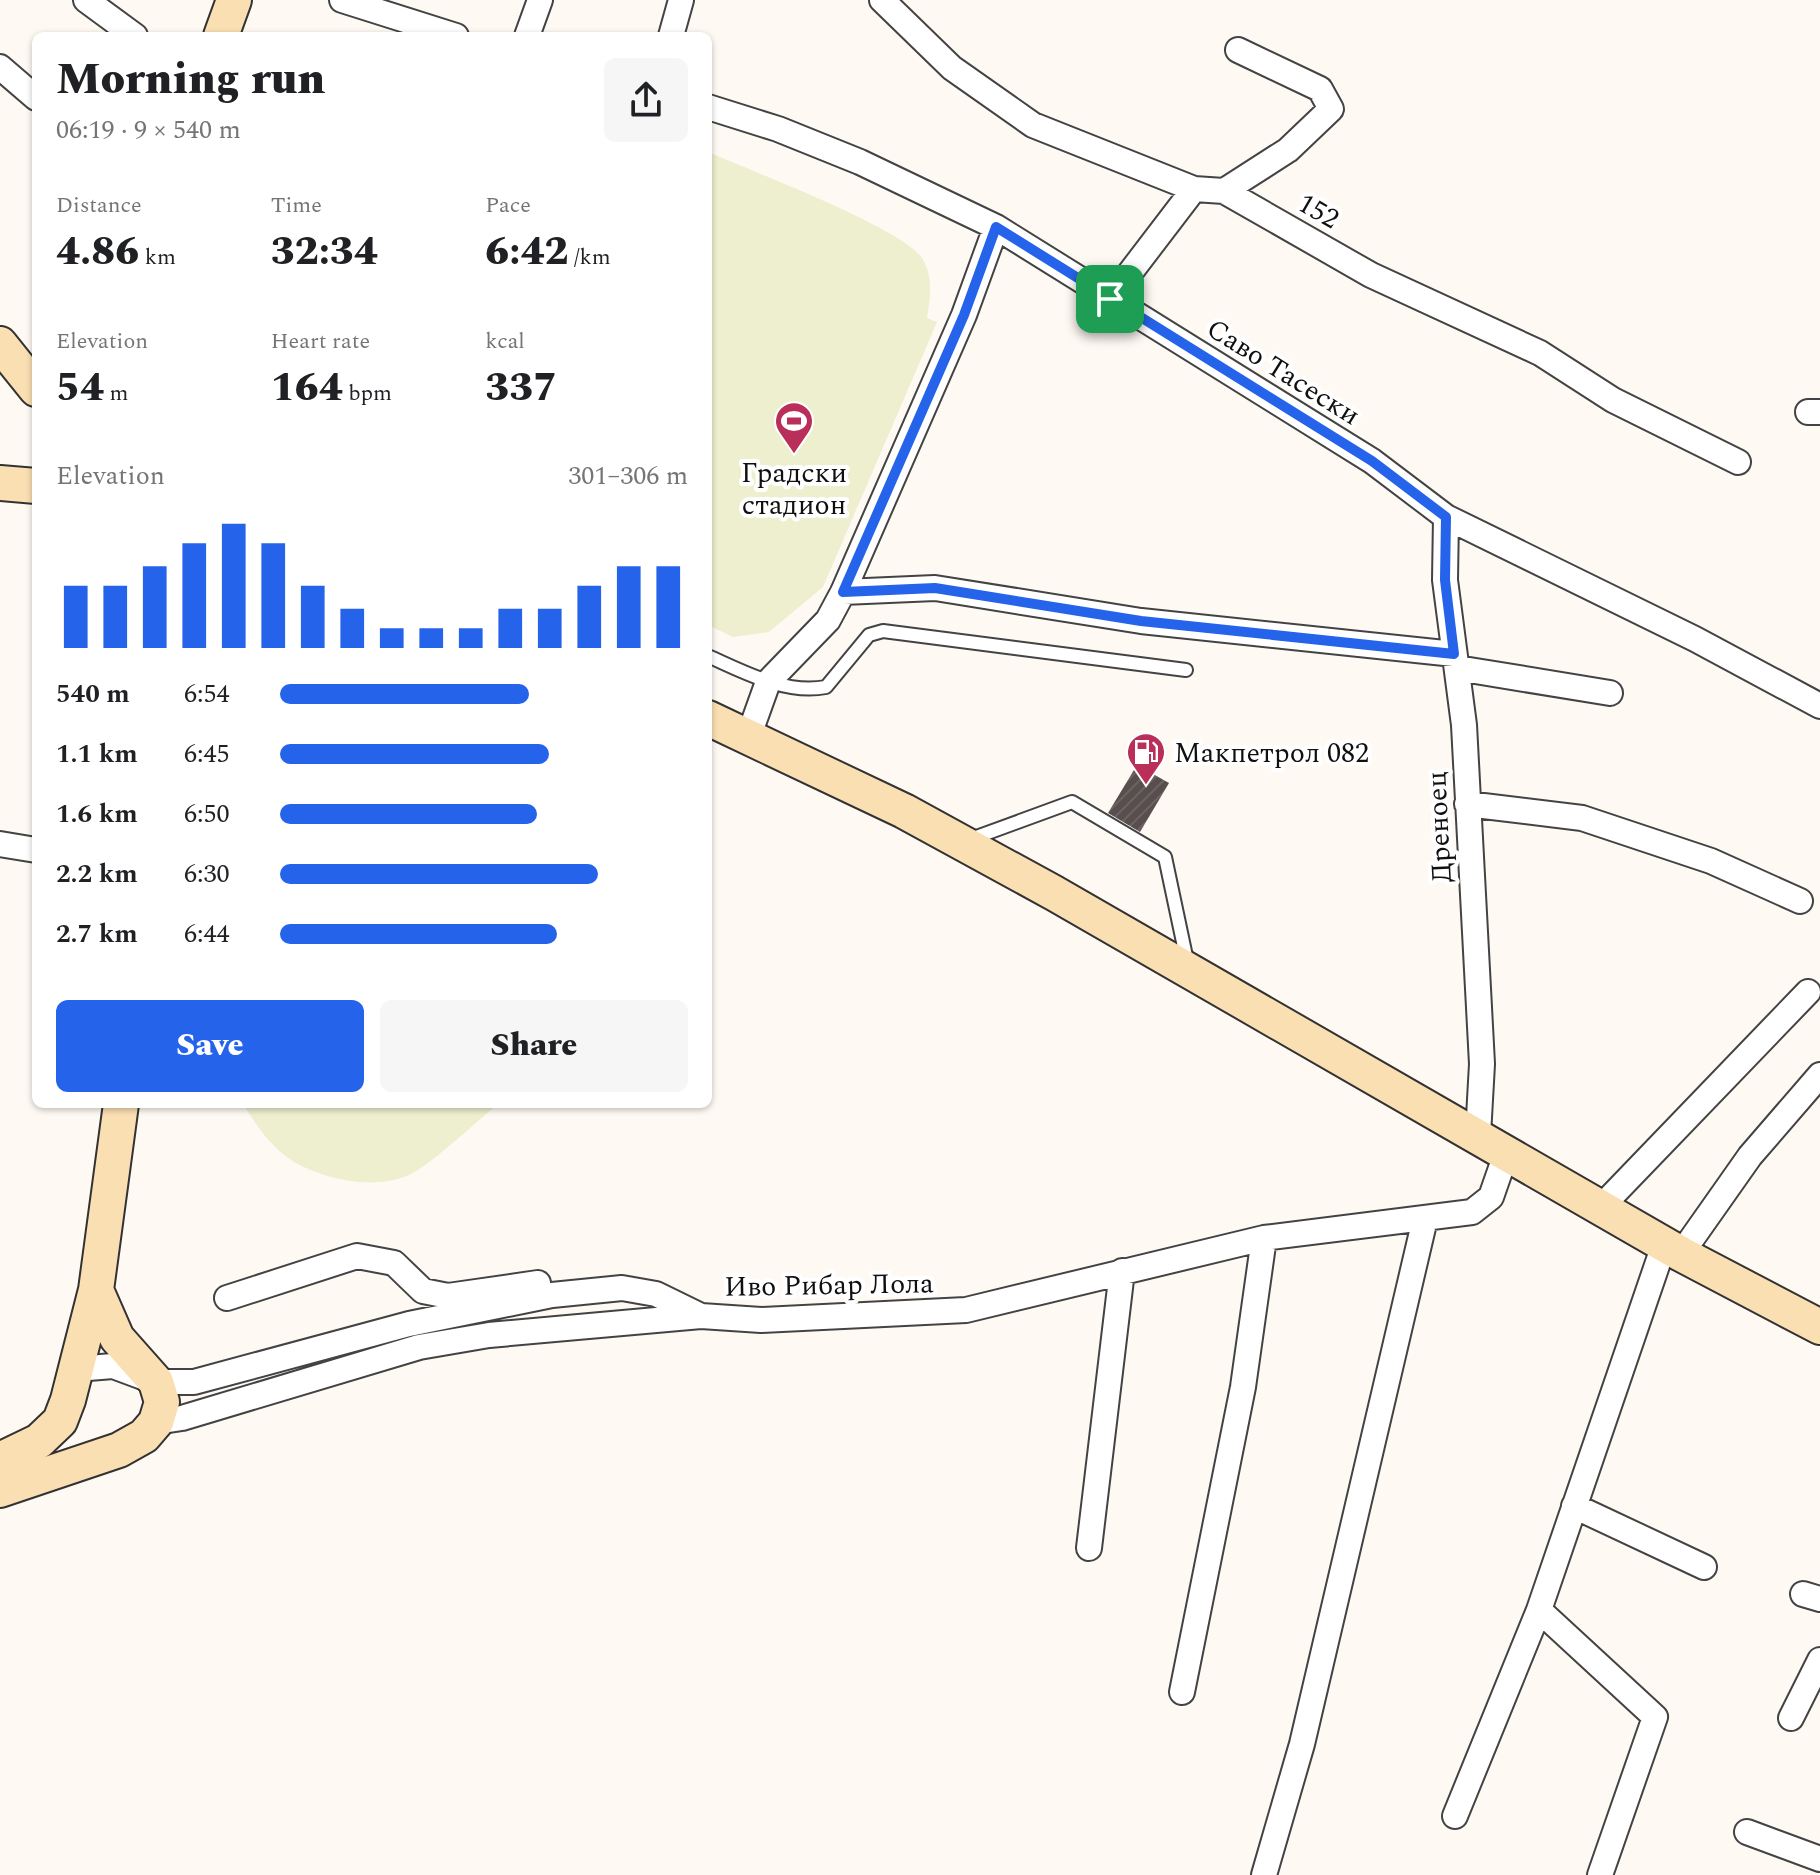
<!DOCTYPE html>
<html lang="en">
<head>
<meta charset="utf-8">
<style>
	:root { --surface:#fff; --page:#f6f6f6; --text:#202124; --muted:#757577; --accent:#2563eb }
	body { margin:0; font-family:Spectral,serif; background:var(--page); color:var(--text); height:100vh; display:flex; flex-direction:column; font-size:30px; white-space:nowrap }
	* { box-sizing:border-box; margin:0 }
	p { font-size:26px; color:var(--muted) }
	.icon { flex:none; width:44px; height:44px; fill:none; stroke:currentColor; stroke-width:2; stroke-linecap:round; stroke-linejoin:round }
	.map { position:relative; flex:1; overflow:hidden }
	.drawer { position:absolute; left:32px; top:32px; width:680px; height:1076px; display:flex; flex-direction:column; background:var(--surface); border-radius:12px; box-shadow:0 2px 6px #0004 }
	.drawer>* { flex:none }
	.pin { position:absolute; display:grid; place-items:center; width:68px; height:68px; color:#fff; margin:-34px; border-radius:16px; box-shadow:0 4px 12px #0006 }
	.round { display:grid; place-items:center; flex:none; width:84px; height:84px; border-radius:12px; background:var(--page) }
	.headline { display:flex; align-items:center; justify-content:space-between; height:136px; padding:0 24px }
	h1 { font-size:44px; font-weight:800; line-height:60px }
	.figures { display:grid; grid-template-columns:repeat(3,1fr); gap:12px; height:136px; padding:8px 24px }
	.figures div { display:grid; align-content:center }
	.figures b { font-size:40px; font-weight:800 }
	.figures small { font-size:22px; font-weight:400 }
	.figures p { font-size:22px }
	.chart { height:224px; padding:16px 24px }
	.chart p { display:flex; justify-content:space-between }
	.chart svg { width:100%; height:144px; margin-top:8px; stroke:var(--accent); stroke-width:6 }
	.primary-button { display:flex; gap:16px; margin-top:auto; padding:16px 24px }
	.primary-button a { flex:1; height:92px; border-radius:12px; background:var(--accent); color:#fff; font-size:32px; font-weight:800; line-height:92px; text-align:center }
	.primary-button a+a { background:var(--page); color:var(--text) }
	ul { padding:0 24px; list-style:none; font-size:26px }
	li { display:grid; grid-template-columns:128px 96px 1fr; align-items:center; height:60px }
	li i { height:20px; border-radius:10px; background:var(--accent) }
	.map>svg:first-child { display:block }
	.pitch { fill:#edefcf }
	.building { fill:url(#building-hatch) }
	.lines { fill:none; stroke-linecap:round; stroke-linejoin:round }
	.lane-casing { stroke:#434343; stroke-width:16 }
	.street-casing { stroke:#434343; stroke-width:28 }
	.secondary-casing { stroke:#323232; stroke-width:38 }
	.lane { stroke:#fff; stroke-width:12 }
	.street { stroke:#fff; stroke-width:24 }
	.secondary { stroke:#fadfb2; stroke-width:34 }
	.route-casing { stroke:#fff; stroke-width:16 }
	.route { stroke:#2563eb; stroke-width:10 }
	.labels { text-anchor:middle; stroke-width:8; stroke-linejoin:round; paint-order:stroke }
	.street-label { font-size:28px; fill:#101010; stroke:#fff }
	.poi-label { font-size:28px; fill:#101010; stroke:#fff }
</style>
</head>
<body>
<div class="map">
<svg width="1820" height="1875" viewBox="0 0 1820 1875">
	<defs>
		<pattern id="building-hatch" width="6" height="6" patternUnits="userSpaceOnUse" patternTransform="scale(2)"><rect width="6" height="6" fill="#584e4d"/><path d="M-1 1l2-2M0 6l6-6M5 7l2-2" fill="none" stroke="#6b6362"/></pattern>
	</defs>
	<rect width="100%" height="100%" fill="#fef9f3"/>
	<path class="pitch" d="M708 152C749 170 903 228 922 258 934 278 930 297 927 318L937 322 823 587 769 632 733 637 708 625Z
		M243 1104H498C476 1122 434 1162 411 1174 376 1191 323 1180 291 1160 270 1146 256 1125 243 1104Z"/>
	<path class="building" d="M1137 765 1169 783 1140 832 1108 813Z"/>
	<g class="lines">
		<defs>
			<path id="lane" d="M708 656C744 672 786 695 826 687L869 635 883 631 1186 670
				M971 839 1072 802 1165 857 1187 961"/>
			<path id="street" d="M86 0 135 36
				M342 0 456 36
				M882 0 952 68 1033 125 1194 189 1224 191 1371 275 1540 353 1613 400 1738 462
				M527 36 540 0
				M671 36 681 0
				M0 67 36 98
				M708 107 778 129 860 162 996 227 1372 461 1446 517 1695 639 1820 706
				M1224 191 1288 150 1331 109 1320 89 1238 50
				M1110 299 1194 189
				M1808 412H1820
				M1446 517 1445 580 1464 725 1482 1064 1478 1135
				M843 592 935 588 1141 621 1454 654
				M1457 668 1610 693
				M749 735 768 682 828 620 843 592 964 315 996 227
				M1467 804 1582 818 1711 861 1800 901
				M0 844 36 850
				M1602 1206 1808 992
				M1681 1254 1750 1156 1820 1075
				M227 1298 357 1256 394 1263 423 1291 448 1296 538 1283
				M76 1369 113 1366 156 1382H194L409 1324 552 1295 622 1288 656 1294 701 1316 761 1320 966 1310 1264 1238 1472 1212 1491 1197 1507 1151
				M156 1422 182 1418 419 1347 489 1335 701 1316
				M1574 1506 1704 1567
				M1089 1548 1122 1271
				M1803 1594 1820 1599
				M1539 1610 1655 1717 1600 1875
				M1182 1692 1243 1387 1264 1238
				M1791 1718 1820 1660
				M1455 1816 1539 1610 1665 1242
				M1747 1832 1820 1859
				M1264 1875 1302 1744 1425 1219"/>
			<path id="secondary" d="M221 36 234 0
				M0 344 36 389
				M0 483 36 486
				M708 718 904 811 1054 893 1681 1254 1820 1327
				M0 1460 39 1441 60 1421 68 1400 96 1290 121 1104
				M0 1490 119 1450 144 1436 156 1422 162 1402 156 1382 117 1338 96 1290"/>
		</defs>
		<use href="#lane" class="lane-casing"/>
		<use href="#street" class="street-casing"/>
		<use href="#secondary" class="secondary-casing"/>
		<use href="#lane" class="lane"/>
		<use href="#street" class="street"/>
		<use href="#secondary" class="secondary"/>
	</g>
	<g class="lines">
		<defs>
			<path id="route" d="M996 227 1372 461 1446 517 1445 580 1454 654 1141 621 935 588 843 592 964 315Z"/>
		</defs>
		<use href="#route" class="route-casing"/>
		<use href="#route" class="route"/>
	</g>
	<defs>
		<symbol id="stadium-pin" viewBox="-11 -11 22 30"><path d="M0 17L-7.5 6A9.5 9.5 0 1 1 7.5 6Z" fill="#b92f5a" stroke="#fff"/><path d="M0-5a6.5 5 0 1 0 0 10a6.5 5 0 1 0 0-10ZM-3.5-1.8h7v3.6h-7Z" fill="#fff"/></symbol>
		<symbol id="fuel-pin" viewBox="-11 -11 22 30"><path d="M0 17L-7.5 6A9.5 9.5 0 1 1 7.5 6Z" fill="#b92f5a" stroke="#fff"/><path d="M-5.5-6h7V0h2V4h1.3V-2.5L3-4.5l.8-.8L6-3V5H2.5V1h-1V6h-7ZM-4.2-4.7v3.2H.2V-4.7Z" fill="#fff"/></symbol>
	</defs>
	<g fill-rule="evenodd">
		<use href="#stadium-pin" x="772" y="399" width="44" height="60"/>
		<use href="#fuel-pin" x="1124" y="730" width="44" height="60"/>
	</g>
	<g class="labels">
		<g class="street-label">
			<text transform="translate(1319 210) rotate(30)" y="10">152</text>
			<text transform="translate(1284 371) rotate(32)" y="10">Саво Тасески</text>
			<text transform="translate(1438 827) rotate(-93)" y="10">Дреноец</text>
			<text transform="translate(829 1284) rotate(-1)" y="10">Иво Рибар Лола</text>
		</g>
		<g class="poi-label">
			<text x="794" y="482">Градски<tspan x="794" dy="32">стадион</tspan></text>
			<text x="1174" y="762" text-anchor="start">Макпетрол 082</text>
		</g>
	</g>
</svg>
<div class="pin" style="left:1110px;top:299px;background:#1e9e55"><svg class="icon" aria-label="arrive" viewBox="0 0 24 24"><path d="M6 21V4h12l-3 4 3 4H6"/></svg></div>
<section class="drawer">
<div class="headline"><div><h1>Morning run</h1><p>06:19 · 9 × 540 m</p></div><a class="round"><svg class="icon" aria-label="share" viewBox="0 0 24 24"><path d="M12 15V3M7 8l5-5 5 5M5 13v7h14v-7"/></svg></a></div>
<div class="figures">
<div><p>Distance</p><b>4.86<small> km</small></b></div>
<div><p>Time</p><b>32:34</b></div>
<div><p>Pace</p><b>6:42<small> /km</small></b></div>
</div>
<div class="figures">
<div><p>Elevation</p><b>54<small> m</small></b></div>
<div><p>Heart rate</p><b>164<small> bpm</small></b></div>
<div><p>kcal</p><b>337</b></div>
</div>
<div class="chart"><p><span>Elevation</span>301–306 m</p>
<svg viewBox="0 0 160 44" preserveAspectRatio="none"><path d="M5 44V25M15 44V25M25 44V19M35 44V12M45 44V6M55 44V12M65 44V25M75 44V32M85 44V38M95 44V38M105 44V38M115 44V32M125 44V32M135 44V25M145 44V19M155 44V19"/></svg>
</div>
<ul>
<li><b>540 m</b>6:54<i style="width:61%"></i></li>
<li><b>1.1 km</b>6:45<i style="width:66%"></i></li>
<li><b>1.6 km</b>6:50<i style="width:63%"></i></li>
<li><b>2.2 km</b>6:30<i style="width:78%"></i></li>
<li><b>2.7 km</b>6:44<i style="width:68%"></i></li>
</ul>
<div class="primary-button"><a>Save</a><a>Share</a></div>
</section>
</div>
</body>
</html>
